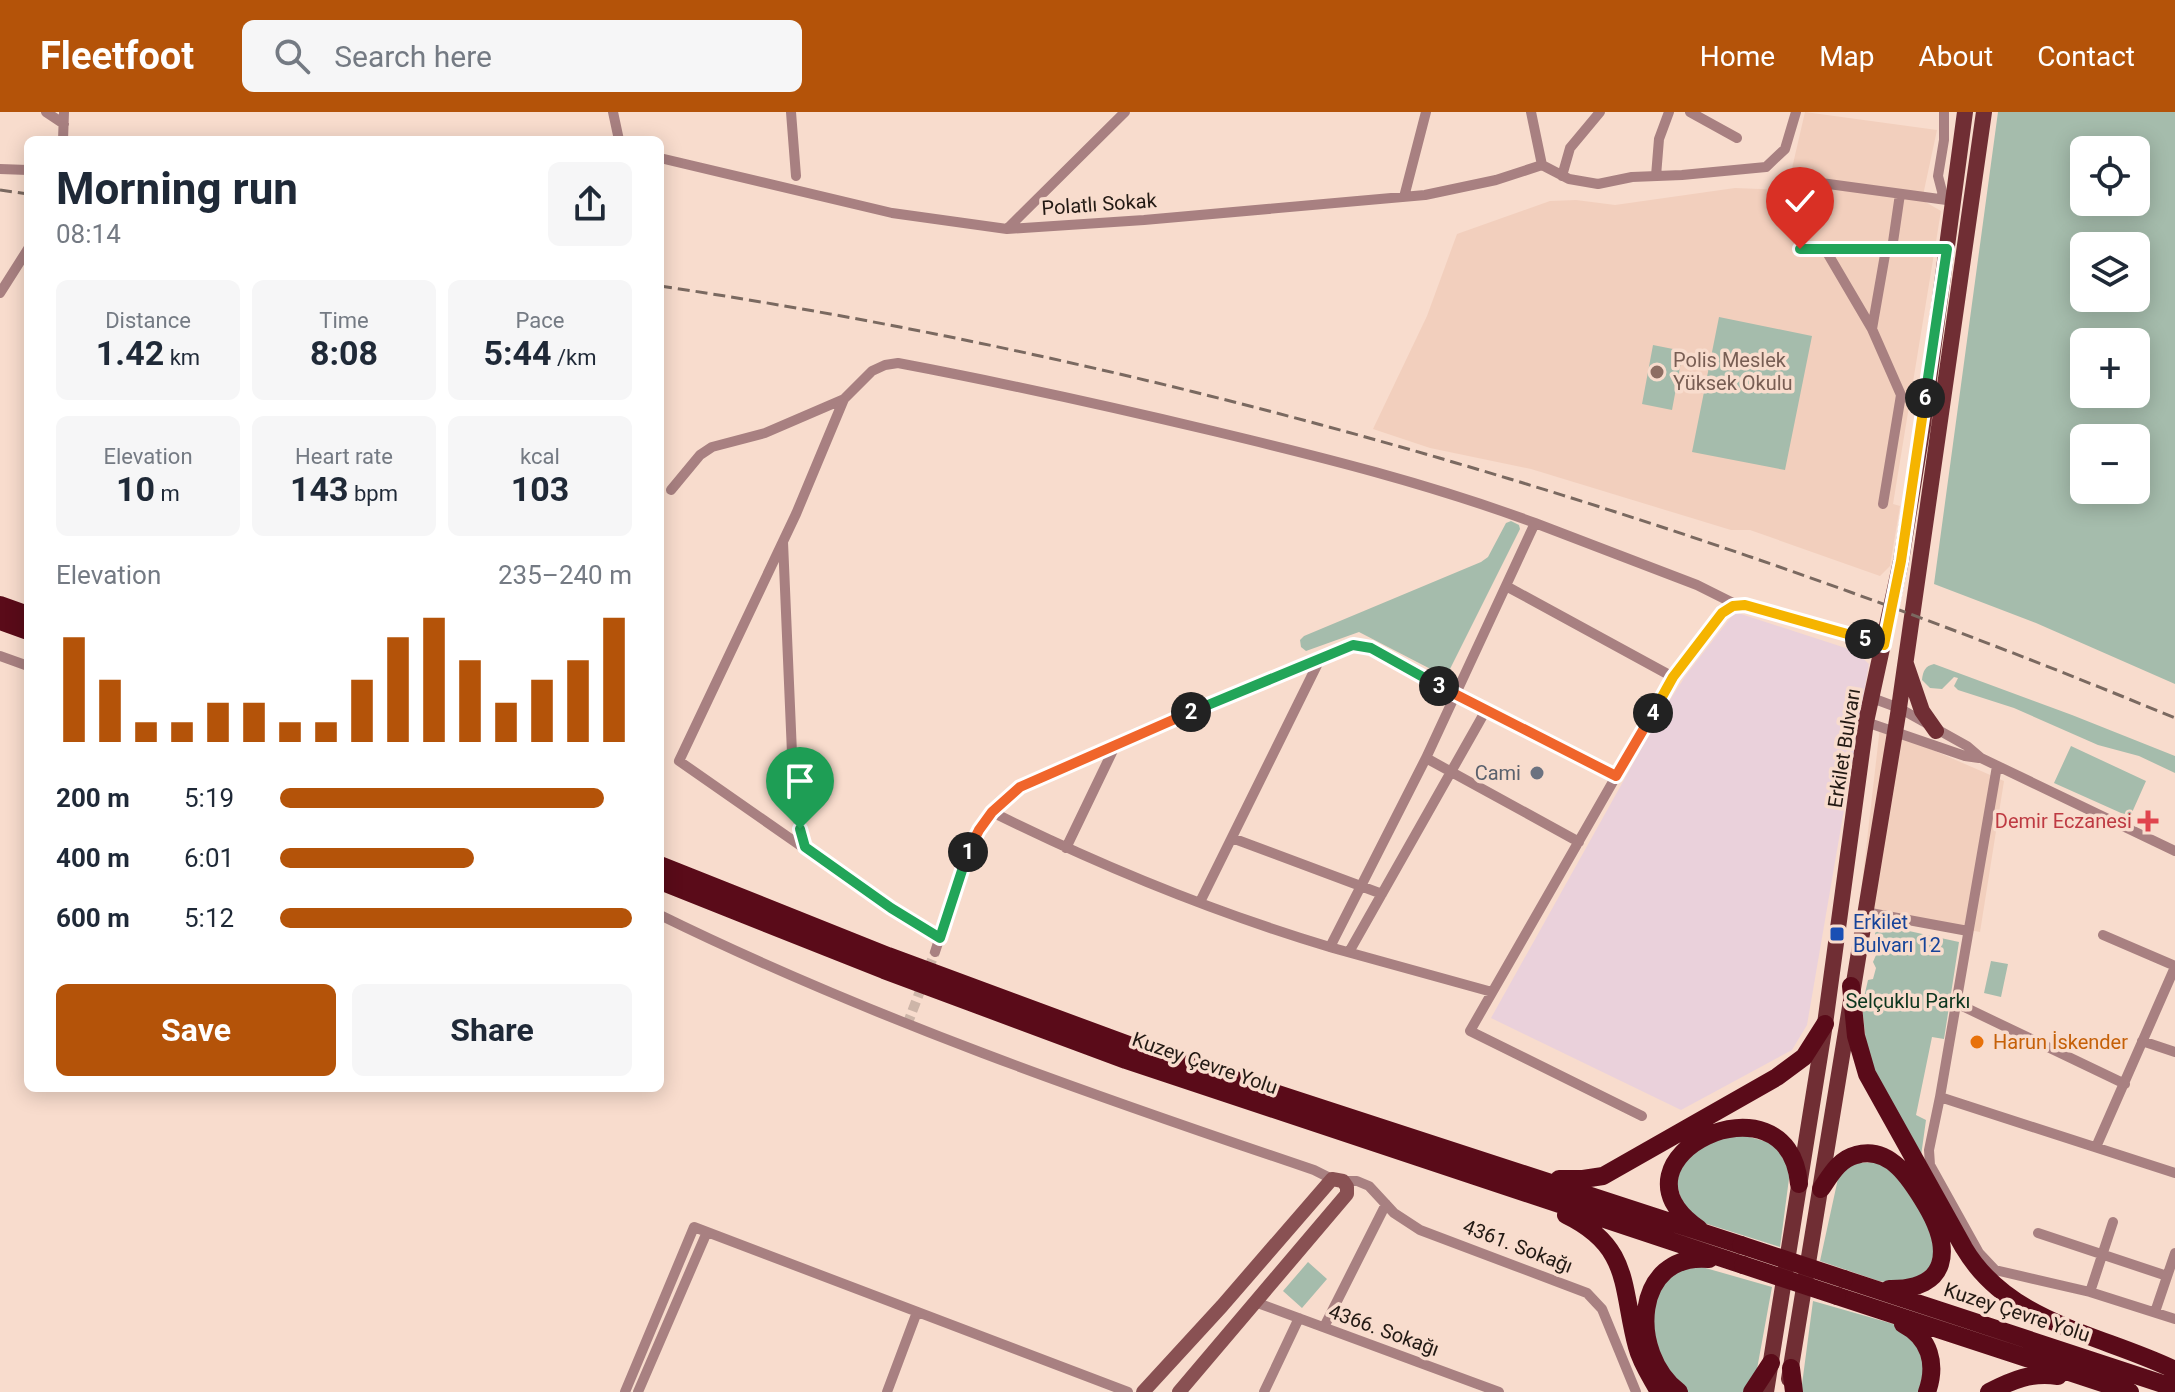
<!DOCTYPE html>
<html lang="en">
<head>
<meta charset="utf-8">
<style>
	:root { --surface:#fff; --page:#f6f6f7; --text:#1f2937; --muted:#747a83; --accent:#b45309 }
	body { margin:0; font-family:Roboto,sans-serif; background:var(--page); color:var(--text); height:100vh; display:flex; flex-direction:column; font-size:30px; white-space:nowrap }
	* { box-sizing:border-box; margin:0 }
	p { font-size:26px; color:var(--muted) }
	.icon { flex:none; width:44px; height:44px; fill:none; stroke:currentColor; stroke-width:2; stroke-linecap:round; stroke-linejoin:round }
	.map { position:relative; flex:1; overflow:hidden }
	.sheet { position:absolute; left:24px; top:24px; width:640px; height:956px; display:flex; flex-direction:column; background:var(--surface); border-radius:12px; box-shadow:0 4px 20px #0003 }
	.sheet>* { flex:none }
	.tools { position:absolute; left:2070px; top:24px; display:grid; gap:16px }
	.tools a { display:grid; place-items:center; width:80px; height:80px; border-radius:12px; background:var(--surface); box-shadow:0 4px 20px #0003; font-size:40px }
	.pin { position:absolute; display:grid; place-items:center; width:68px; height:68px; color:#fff; margin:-82px -34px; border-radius:50% 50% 50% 0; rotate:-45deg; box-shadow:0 0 8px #0007 }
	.pin .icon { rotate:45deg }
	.km { position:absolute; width:40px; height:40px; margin:-20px; border-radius:50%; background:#222; color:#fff; font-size:22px; line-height:40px; text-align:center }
	.round { display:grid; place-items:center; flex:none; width:84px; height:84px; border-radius:12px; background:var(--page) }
	.head { display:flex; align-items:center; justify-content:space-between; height:136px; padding:0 32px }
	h1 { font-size:44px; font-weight:700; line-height:60px }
	.metrics { display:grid; grid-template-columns:repeat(3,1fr); gap:12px; height:136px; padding:8px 32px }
	.metrics div { display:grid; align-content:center; border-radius:12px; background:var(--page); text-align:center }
	.metrics b { font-size:34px; font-weight:700 }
	.metrics small { font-size:22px; font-weight:400 }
	.metrics p { font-size:22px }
	.chart { height:224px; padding:16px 32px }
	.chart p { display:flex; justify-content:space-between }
	.chart svg { width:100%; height:144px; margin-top:8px; stroke:var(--accent); stroke-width:6 }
	.primary-button { display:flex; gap:16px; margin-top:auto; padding:16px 32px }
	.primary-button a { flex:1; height:92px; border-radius:12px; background:var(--accent); color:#fff; font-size:32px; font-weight:700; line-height:92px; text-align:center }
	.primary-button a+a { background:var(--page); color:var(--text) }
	ul { padding:0 32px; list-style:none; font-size:26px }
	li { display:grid; grid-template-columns:128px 96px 1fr; align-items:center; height:60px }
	li i { height:20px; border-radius:10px; background:var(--accent) }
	header { display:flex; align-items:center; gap:48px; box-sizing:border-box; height:112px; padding:0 40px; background:var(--accent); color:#fff }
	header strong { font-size:38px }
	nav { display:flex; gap:44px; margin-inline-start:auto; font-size:28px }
	.search { width:560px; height:72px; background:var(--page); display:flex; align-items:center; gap:20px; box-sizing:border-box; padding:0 28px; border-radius:12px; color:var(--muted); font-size:30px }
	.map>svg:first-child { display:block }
	.built { fill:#f2cfbd }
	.industrial { fill:#ead1db }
	.green { fill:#a5bcac; fill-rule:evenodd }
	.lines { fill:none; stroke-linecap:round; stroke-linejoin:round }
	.street-tunnel { stroke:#cdb5a8; stroke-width:10; stroke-dasharray:10 5; stroke-linecap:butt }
	.street { stroke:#a88081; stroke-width:10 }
	.secondary { stroke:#895153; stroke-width:14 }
	.primary { stroke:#702e34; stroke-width:16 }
	.highway { stroke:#5a0b19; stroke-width:18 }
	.rail { stroke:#7a6960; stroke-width:3; stroke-dasharray:12 6; stroke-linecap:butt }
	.highway-bridge { stroke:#5a0b19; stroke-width:18 }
	.split-1-casing { stroke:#fff; stroke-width:16 }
	.split-2-casing { stroke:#fff; stroke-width:16 }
	.split-3-casing { stroke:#fff; stroke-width:16 }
	.split-4-casing { stroke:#fff; stroke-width:16 }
	.split-5-casing { stroke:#fff; stroke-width:16 }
	.split-6-casing { stroke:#fff; stroke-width:16 }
	.split-7-casing { stroke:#fff; stroke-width:16 }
	.split-1 { stroke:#22a559; stroke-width:10 }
	.split-2 { stroke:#f0652b; stroke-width:10 }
	.split-3 { stroke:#22a559; stroke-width:10 }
	.split-4 { stroke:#f0652b; stroke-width:10 }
	.split-5 { stroke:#f5b400; stroke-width:10 }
	.split-6 { stroke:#f5b400; stroke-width:10 }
	.split-7 { stroke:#22a559; stroke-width:10 }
	.education-dot { fill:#8d6e63; stroke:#f8dccd; stroke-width:3 }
	.worship-dot { fill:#6b7280; stroke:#f8dccd; stroke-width:3 }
	.health-dot { fill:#e0444e; stroke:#f8dccd; stroke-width:3 }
	.transit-dot { fill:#1a4fb4; stroke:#f8dccd; stroke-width:3 }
	.food-dot { fill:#e8710a; stroke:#f8dccd; stroke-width:3 }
	.labels { text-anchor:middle; stroke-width:7; stroke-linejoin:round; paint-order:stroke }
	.street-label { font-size:20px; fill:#221913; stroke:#f8dccd }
	.education-label { font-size:20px; fill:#785e54; stroke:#f8dccd; text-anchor:start }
	.worship-label { font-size:20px; fill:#5b616d; stroke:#f8dccd; text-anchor:end }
	.health-label { font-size:20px; fill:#be3a42; stroke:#f8dccd; text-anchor:end }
	.transit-label { font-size:20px; fill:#164399; stroke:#f8dccd; text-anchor:start }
	.park-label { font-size:20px; fill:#0b361e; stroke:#f8dccd }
	.food-label { font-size:20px; fill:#c56008; stroke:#f8dccd; text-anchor:start }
</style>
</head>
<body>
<header>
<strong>Fleetfoot</strong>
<div class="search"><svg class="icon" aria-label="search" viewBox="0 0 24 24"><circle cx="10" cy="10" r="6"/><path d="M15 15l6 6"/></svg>Search here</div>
<nav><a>Home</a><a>Map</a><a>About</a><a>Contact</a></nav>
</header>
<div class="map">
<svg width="2175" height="1280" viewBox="0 0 2175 1280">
	<rect width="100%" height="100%" fill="#f8dccd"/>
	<path class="built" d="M1805 0 1937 18 1922 88 1941 99 1893 392 1900 394 1890 454 1880 464 1750 418H1731L1531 357 1430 336 1373 317 1427 204 1457 122 1550 89 1576 88 1615 93 1735 76 1787 78Z
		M1880 615 2004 669 1980 820 1859 798Z"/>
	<path class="industrial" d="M1735 500 1855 539 1869 552 1807 913 1792 938 1681 998 1491 906 1658 607 1686 563Z"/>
	<path class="green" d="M1998 0H2175V572L2036 511 1934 472ZM2084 38H2136V90H2084ZM2084 134H2136V186H2084ZM2084 230H2136V282H2084ZM2084 326H2136V378H2084Z
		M1719 205 1812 224 1785 358 1692 340Z
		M1653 233 1683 239 1672 298 1642 292Z
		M1511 409 1519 413 1520 417 1446 565 1359 520 1306 539 1301 535 1300 528 1304 524 1481 450 1488 445 1506 411Z
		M1934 552 2072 603 2175 644V661L2139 644 2098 633 2014 596 1958 578 1954 574 1958 566 1954 565 1942 577 1930 576 1922 568C1923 559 1925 554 1934 552Z
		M2071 634 2146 669 2130 705 2054 671Z
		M1877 812 1959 830 1944 927 1932 925 1916 1003 1926 1008 1921 1044 1869 958 1862 894 1868 868 1873 867 1876 856 1873 850C1878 838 1882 835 1875 822Z
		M1991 849 2008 852 2001 885 1984 881Z
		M1735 1021 1775 1032 1790 1059 1780 1135 1701 1110 1685 1098 1675 1068 1688 1041Z
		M1885 1050 1927 1102 1936 1150 1908 1174 1879 1169 1820 1149 1839 1062 1851 1051Z
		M1308 1150 1327 1167 1302 1196 1283 1179Z
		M1695 1153 1772 1175 1757 1257 1745 1280H1685L1655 1242 1652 1195 1667 1165Z
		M1813 1189 1897 1213 1925 1242 1922 1280H1801Z"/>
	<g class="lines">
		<path class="street-tunnel" d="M907 913 935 840"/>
		<path class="street" d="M46 0 64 12
			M613 0 619 28
			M791 0 796 64
			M1531 0 1542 53 1569 67 1598 72 1632 65 1682 63 1766 55 1785 37 1796 0
			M1690 0 1737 26
			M1944 0V28L1938 64 1944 87
			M63 28 64 0
			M660 46 892 101 1007 117 1144 108 1425 83 1496 68 1542 53
			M0 57 28 58
			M1562 64 1570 36 1600 0
			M1656 64 1659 27 1669 0
			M1799 68 1954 89
			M1404 85 1426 0
			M1007 117 1125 0
			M1800 137H1947
			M1825 137 1872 217 1901 283 1883 392
			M1892 137 1900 82
			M0 181 28 137
			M1872 217 1886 137
			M671 378 700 343 712 335 765 321 844 287
			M783 430 793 665 796 699 805 735
			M1506 474 1673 565
			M0 544 28 554
			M1872 586 1899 596 1967 634 1981 646 2175 739
			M1866 610 1965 644 1979 646
			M1426 646 1579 730
			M1997 654 1940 985 1929 1038 1930 1053 1979 1141 1995 1158 2090 1180 2175 1207
			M992 700C1101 754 1216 801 1333 836 1386 851 1439 865 1492 880
			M1232 726 1382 782
			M1066 736 1117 630
			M1200 790 1321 545
			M1865 800 1968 819
			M660 803C870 906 1092 983 1314 1058L1332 1067
			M2103 823 2175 854
			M940 826 867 780 679 649 796 402 844 287 872 259 885 253 898 251C1004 271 1108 294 1213 319 1322 345 1430 372 1535 411
			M1330 835 1426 646 1535 411 1697 473 1737 493
			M935 840C955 780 967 715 1020 675L1117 630 1347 534 1359 533 1371 536 1456 584 1616 664
			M1349 840 1486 598
			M1956 891 2125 972
			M2142 929 2175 940
			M1940 985 2175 1061
			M1642 1004 1470 919 1673 565 1722 501 1733 494 1745 493 1884 533
			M2096 1035 2175 855
			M1343 1069H1357L1369 1074 1394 1101 1420 1118 1587 1181 1602 1197 1636 1280
			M2038 1121 2167 1164
			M2090 1180 2113 1110
			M1255 1190 1499 1280
			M2155 1200 2175 1141
			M1324 1215 1386 1092
			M625 1280 694 1115 1128 1280
			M638 1280 707 1120
			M887 1280 917 1200
			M1264 1280 1299 1206"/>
		<path class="secondary" d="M1143 1280 1222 1194 1332 1067 1343 1069 1347 1075V1082L1179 1280"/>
		<path class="primary" d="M1906 552 1922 599 1936 619
			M1789 1267 1899 596 1984 0
			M1766 1280 1825 912 1866 610 1901 449 1923 313 1965 0"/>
		<path class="highway" d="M0 493 28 503
			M0 509 28 519
			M660 753 888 844 1134 935 1741 1133
			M660 769 884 858 1126 948 1743 1153
			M1851 874 1856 924 1867 962 1964 1136C2009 1212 2101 1222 2175 1258
			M1559 1067H1583L1603 1064 1777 965 1804 945 1825 912
			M1821 1077C1830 1064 1839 1047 1856 1043 1890 1033 1911 1068 1926 1093 1952 1137 1950 1178 1889 1177
			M1566 1103C1632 1135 1621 1176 1637 1235 1641 1251 1651 1265 1659 1280
			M1699 1117C1596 1046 1789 955 1799 1072
			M1844 1167 2175 1276
			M1837 1184 2130 1280
			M1903 1212C1930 1226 1937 1252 1927 1280
			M1791 1256 1794 1280
			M1679 1280C1628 1241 1633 1140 1709 1147
			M1752 1280 1771 1251
			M1989 1280C2013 1268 2031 1260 2058 1264"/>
		<path class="rail" d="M0 78 28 82
			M660 174C1180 251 1690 405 2175 606"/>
		<path class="highway-bridge" d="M1741 1133 1844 1167
			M1743 1153 1837 1184"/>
	</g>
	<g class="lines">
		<defs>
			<path id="split-1" d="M800 717 805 735 891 796 940 826 968 740"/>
			<path id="split-2" d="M968 740 979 718 992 700 1020 675 1191 600"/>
			<path id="split-3" d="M1191 600 1353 533 1371 536 1439 574"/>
			<path id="split-4" d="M1439 574 1616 664 1653 601"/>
			<path id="split-5" d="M1653 601 1673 565 1722 501 1733 494 1745 493 1865 527"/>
			<path id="split-6" d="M1865 527 1884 533 1901 449 1925 286"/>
			<path id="split-7" d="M1800 137H1947L1925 286"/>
		</defs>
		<use href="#split-1" class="split-1-casing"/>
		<use href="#split-2" class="split-2-casing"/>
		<use href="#split-3" class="split-3-casing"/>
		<use href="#split-4" class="split-4-casing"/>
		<use href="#split-5" class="split-5-casing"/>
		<use href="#split-6" class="split-6-casing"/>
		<use href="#split-7" class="split-7-casing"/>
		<use href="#split-1" class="split-1"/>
		<use href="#split-2" class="split-2"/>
		<use href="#split-3" class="split-3"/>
		<use href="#split-4" class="split-4"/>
		<use href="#split-5" class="split-5"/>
		<use href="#split-6" class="split-6"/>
		<use href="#split-7" class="split-7"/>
	</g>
	<circle class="education-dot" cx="1657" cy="260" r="8"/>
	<circle class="worship-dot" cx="1537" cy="661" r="8"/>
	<path class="health-dot" d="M2144 697h8v8h8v8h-8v8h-8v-8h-8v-8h8z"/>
	<rect class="transit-dot" x="1829" y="814" width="16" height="16" rx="4"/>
	<circle class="food-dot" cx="1977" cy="930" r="8"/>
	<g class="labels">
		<g class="street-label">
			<text transform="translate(1099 92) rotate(-4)" y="7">Polatlı Sokak</text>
			<text transform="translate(1844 636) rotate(-81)" y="7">Erkilet Bulvarı</text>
			<text transform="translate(1205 951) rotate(19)" y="7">Kuzey Çevre Yolu</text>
			<text transform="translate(1518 1134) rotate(21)" y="7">4361. Sokağı</text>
			<text transform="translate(2017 1200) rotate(18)" y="7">Kuzey Çevre Yolu</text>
			<text transform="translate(1384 1218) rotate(20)" y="7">4366. Sokağı</text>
		</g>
		<g class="education-label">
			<text x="1673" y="255">Polis Meslek<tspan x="1673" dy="23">Yüksek Okulu</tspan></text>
		</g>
		<g class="worship-label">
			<text x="1521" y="668">Cami</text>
		</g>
		<g class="health-label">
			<text x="2132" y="716">Demir Eczanesi</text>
		</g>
		<g class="transit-label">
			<text x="1853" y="817">Erkilet<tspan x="1853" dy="23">Bulvarı 12</tspan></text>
		</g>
		<g class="park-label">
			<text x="1908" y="896">Selçuklu Parkı</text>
		</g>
		<g class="food-label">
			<text x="1993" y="937">Harun İskender</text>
		</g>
	</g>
</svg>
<div class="tools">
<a><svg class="icon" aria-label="locate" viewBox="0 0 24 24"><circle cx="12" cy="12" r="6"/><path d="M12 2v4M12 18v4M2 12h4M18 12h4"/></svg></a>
<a><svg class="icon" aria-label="layers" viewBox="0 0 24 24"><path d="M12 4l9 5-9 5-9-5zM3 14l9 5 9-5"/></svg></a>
<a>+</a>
<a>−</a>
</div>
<div class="pin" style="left:800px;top:717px;background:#1e9e55"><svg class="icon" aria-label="arrive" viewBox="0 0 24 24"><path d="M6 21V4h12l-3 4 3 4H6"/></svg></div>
<div class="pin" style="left:1800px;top:137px;background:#d93025"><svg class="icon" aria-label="check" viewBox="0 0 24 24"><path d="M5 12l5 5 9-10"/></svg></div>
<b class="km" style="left:968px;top:740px">1</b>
<b class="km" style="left:1191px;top:600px">2</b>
<b class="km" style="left:1439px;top:574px">3</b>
<b class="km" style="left:1653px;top:601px">4</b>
<b class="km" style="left:1865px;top:527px">5</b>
<b class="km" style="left:1925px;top:286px">6</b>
<section class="sheet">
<div class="head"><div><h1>Morning run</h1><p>08:14</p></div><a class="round"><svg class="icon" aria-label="share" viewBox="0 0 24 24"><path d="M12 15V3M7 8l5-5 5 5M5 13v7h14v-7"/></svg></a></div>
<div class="metrics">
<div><p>Distance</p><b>1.42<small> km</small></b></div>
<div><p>Time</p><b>8:08</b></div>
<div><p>Pace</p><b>5:44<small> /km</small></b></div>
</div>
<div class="metrics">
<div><p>Elevation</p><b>10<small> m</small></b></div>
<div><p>Heart rate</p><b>143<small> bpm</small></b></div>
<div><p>kcal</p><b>103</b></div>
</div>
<div class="chart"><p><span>Elevation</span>235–240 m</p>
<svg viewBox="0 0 160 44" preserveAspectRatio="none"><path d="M5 44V12M15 44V25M25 44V38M35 44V38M45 44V32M55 44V32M65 44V38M75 44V38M85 44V25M95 44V12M105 44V6M115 44V19M125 44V32M135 44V25M145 44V19M155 44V6"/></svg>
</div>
<ul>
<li><b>200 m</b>5:19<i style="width:92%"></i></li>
<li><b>400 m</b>6:01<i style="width:55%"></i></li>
<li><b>600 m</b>5:12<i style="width:100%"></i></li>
</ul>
<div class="primary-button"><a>Save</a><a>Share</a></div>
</section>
</div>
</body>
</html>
